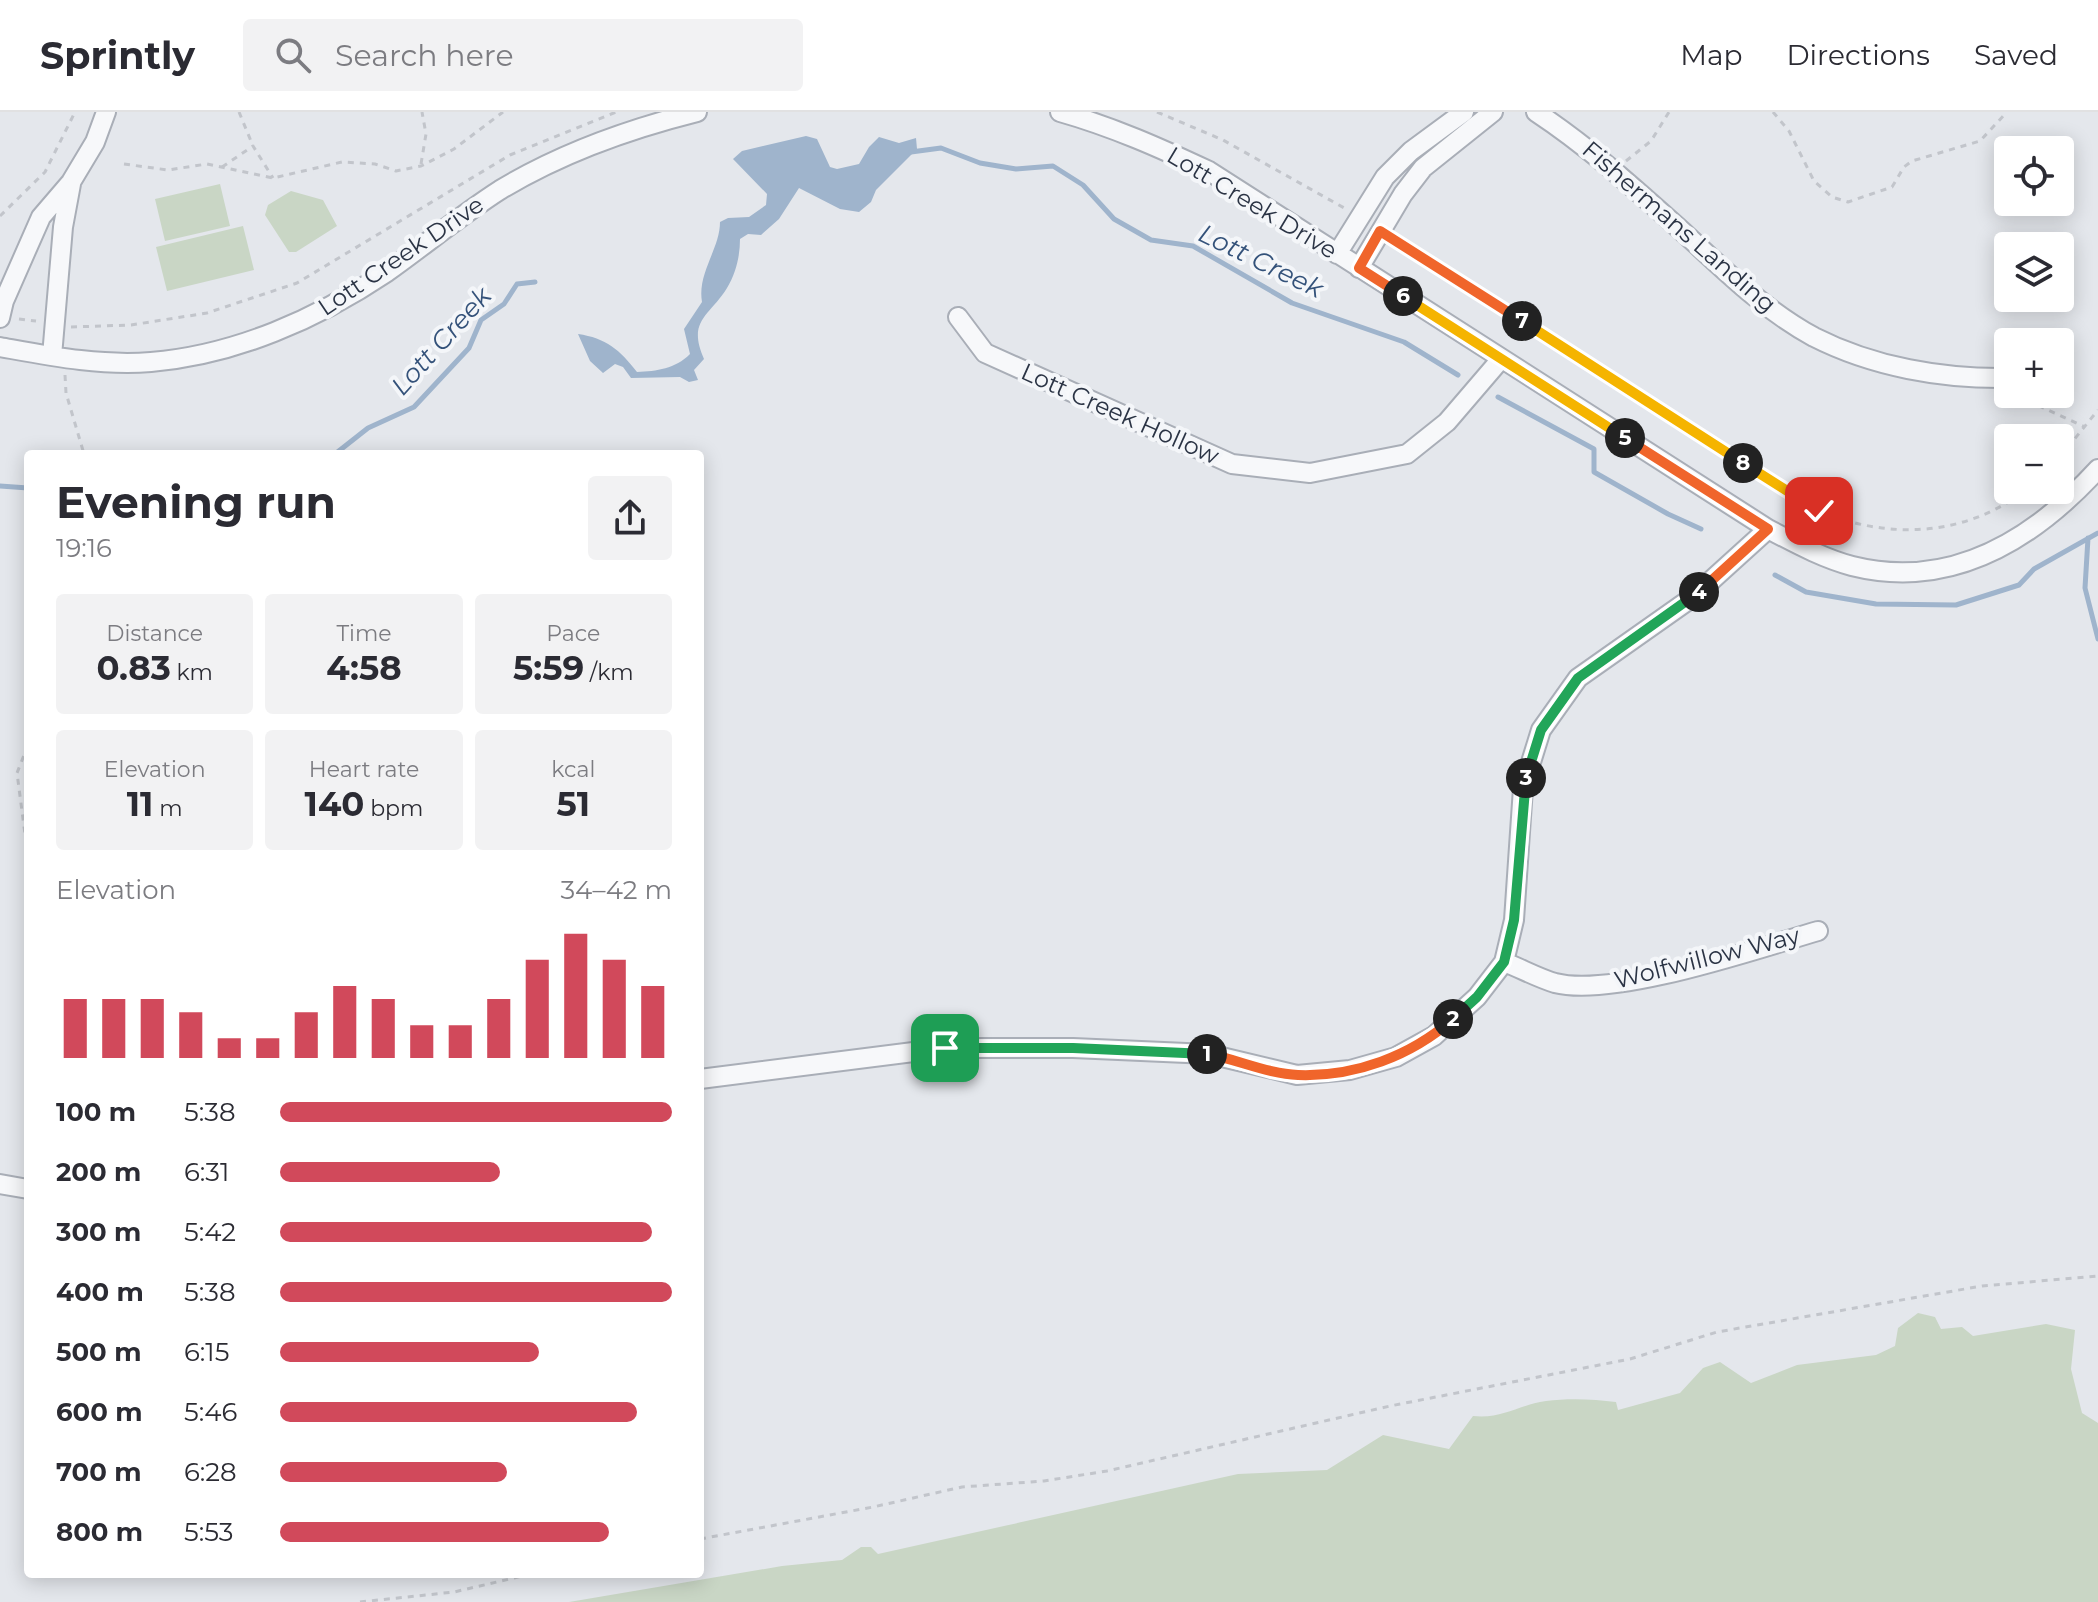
<!DOCTYPE html>
<html lang="en">
<head>
<meta charset="utf-8">
<style>
	:root { --surface:#fff; --page:#f2f2f3; --text:#2b2b33; --muted:#7c7c81; --line:#e1e1e2; --accent:#d1495b }
	body { margin:0; font-family:Montserrat,sans-serif; background:var(--page); color:var(--text); height:100vh; display:flex; flex-direction:column; font-size:30px; white-space:nowrap }
	* { box-sizing:border-box; margin:0 }
	p { font-size:26px; color:var(--muted) }
	.icon { flex:none; width:44px; height:44px; fill:none; stroke:currentColor; stroke-width:2; stroke-linecap:round; stroke-linejoin:round }
	.map { position:relative; flex:1; overflow:hidden }
	.side { position:absolute; left:24px; top:338px; width:680px; height:1128px; display:flex; flex-direction:column; background:var(--surface); border-radius:8px; box-shadow:0 4px 20px #0003 }
	.side>* { flex:none }
	.fabs { position:absolute; left:1994px; top:24px; display:grid; gap:16px }
	.fabs a { display:grid; place-items:center; width:80px; height:80px; border-radius:8px; background:var(--surface); box-shadow:0 4px 20px #0003; font-size:40px }
	.pin { position:absolute; display:grid; place-items:center; width:68px; height:68px; color:#fff; margin:-34px; border-radius:16px; box-shadow:0 4px 12px #0006 }
	.km { position:absolute; width:40px; height:40px; margin:-20px; border-radius:50%; background:#222; color:#fff; font-size:22px; line-height:40px; text-align:center }
	.round { display:grid; place-items:center; flex:none; width:84px; height:84px; border-radius:8px; background:var(--page) }
	.head { display:flex; align-items:center; justify-content:space-between; height:136px; padding:0 32px }
	h1 { font-size:44px; font-weight:700; line-height:60px }
	.figures { display:grid; grid-template-columns:repeat(3,1fr); gap:12px; height:136px; padding:8px 32px }
	.figures div { display:grid; align-content:center; border-radius:8px; background:var(--page); text-align:center }
	.figures b { font-size:34px; font-weight:700 }
	.figures small { font-size:22px; font-weight:400 }
	.figures p { font-size:22px }
	.chart { height:224px; padding:16px 32px }
	.chart p { display:flex; justify-content:space-between }
	.chart svg { width:100%; height:144px; margin-top:8px; stroke:var(--accent); stroke-width:6 }
	ul { padding:0 32px; list-style:none; font-size:26px }
	li { display:grid; grid-template-columns:128px 96px 1fr; align-items:center; height:60px }
	li i { height:20px; border-radius:10px; background:var(--accent) }
	header { display:flex; align-items:center; gap:48px; box-sizing:border-box; height:112px; padding:0 40px; background:var(--surface); border-bottom:2px solid var(--line) }
	header strong { font-size:38px }
	nav { display:flex; gap:44px; margin-inline-start:auto; font-size:28px }
	.search { width:560px; height:72px; background:var(--page); display:flex; align-items:center; gap:20px; box-sizing:border-box; padding:0 28px; border-radius:8px; color:var(--muted); font-size:30px }
	.map>svg:first-child { display:block }
	.green { fill:#c9d6c5 }
	.water { fill:#9fb4cc }
	.lines { fill:none; stroke-linecap:round; stroke-linejoin:round }
	.stream { stroke:#9fb4cc; stroke-width:5 }
	.minor-casing { stroke:#a9aeb7; stroke-width:22 }
	.path { stroke:#c2c5cb; stroke-width:3; stroke-dasharray:6 6; stroke-linecap:butt }
	.minor { stroke:#f7f8fa; stroke-width:18 }
	.split-1-casing { stroke:#fff; stroke-width:16 }
	.split-2-casing { stroke:#fff; stroke-width:16 }
	.split-3-casing { stroke:#fff; stroke-width:16 }
	.split-4-casing { stroke:#fff; stroke-width:16 }
	.split-5-casing { stroke:#fff; stroke-width:16 }
	.split-6-casing { stroke:#fff; stroke-width:16 }
	.split-7-casing { stroke:#fff; stroke-width:16 }
	.split-8-casing { stroke:#fff; stroke-width:16 }
	.split-9-casing { stroke:#fff; stroke-width:16 }
	.split-1 { stroke:#22a559; stroke-width:10 }
	.split-2 { stroke:#f0652b; stroke-width:10 }
	.split-3 { stroke:#22a559; stroke-width:10 }
	.split-4 { stroke:#22a559; stroke-width:10 }
	.split-5 { stroke:#f0652b; stroke-width:10 }
	.split-6 { stroke:#f5b400; stroke-width:10 }
	.split-7 { stroke:#f0652b; stroke-width:10 }
	.split-8 { stroke:#f5b400; stroke-width:10 }
	.split-9 { stroke:#f5b400; stroke-width:10 }
	.labels { text-anchor:middle; stroke-width:8; stroke-linejoin:round; paint-order:stroke }
	.street-label { font-size:24px; fill:#2b3445; stroke:#f4f6f9 }
	.water-label { font-size:26px; font-style:italic; fill:#34527a; stroke:#f4f6f9 }
</style>
</head>
<body>
<header>
<strong>Sprintly</strong>
<div class="search"><svg class="icon" aria-label="search" viewBox="0 0 24 24"><circle cx="10" cy="10" r="6"/><path d="M15 15l6 6"/></svg>Search here</div>
<nav><a>Map</a><a>Directions</a><a>Saved</a></nav>
</header>
<div class="map">
<svg width="2098" height="1490" viewBox="0 0 2098 1490">
	<rect width="100%" height="100%" fill="#e4e7ec"/>
	<path class="green" d="M220 72 230 114 165 129 155 87Z
		M291 79 323 88 337 114 296 140H289L265 103 268 93Z
		M243 114 254 158 167 179 156 135Z
		M1918 1201 1935 1205 1941 1217 1962 1215 1973 1224 2046 1212 2075 1218 2071 1257 2082 1301 2098 1311V1490H569L782 1454 842 1448 861 1435H871L878 1442 1238 1362 1327 1358 1383 1323 1449 1337 1473 1304C1503 1307 1518 1293 1546 1289 1568 1286 1594 1287 1616 1290L1618 1298 1680 1281 1703 1256 1720 1250 1751 1271 1797 1253 1876 1243 1895 1234 1898 1216Z"/>
	<path class="water" d="M806 24 817 27 830 55 837 57 859 52 869 35 879 25 899 31 916 26 917 37 876 78 871 90 859 100 840 97 799 76 779 107 761 123 748 122 740 127C740 144 736 161 727 176 709 205 687 208 704 247L694 258 698 268 689 270 680 265 631 266 623 255 615 252 603 261 590 249 578 222C606 226 620 238 637 260 657 259 675 257 690 242L684 217 702 190C697 161 720 137 720 110L728 106 749 105 766 93 767 82 733 47 742 39Z"/>
	<g class="lines">
		<path class="stream" d="M911 40 941 36 980 51 1016 57 1053 54 1083 73 1114 107 1151 128 1193 134 1292 191 1404 230 1458 263
			M1498 285 1594 337V360L1668 402 1701 417
			M335 342 368 316 414 295 469 236 481 208 504 192 517 172 535 170
			M0 374 28 376
			M2088 426 2085 476 2098 527
			M1775 463 1806 480 1876 492 1956 493 2019 473 2034 457 2098 421"/>
		<defs>
			<path id="minor" d="M1060 0C1113 15 1160 36 1209 59L1768 417C1795 431 1822 446 1852 454 1952 479 2034 427 2098 357
				M1536 0C1589 35 1635 77 1682 119 1723 157 1764 198 1814 225 1873 255 1942 267 2008 266
				M1337 142 1385 65 1411 39 1464 0
				M1359 156 1403 82 1423 56 1493 0
				M958 205 985 241 1232 352 1310 361 1407 342 1447 310 1501 247
				M0 206 4 189 41 105 71 70 95 30 106 0
				M0 235C50 244 99 254 151 250 235 243 317 207 387 160 425 133 461 103 500 78 561 41 629 17 697 0
				M52 244 63 115 71 72
				M1504 850C1520 856 1538 866 1555 871 1614 886 1756 837 1818 819
				M700 967 945 936H1073L1209 942 1297 963 1350 958 1396 945 1434 924 1477 885 1504 850 1514 808 1523 676 1541 618 1578 566 1693 485 1768 417
				M0 1072 28 1077"/>
		</defs>
		<use href="#minor" class="minor-casing"/>
		<path class="path" d="M239 0 253 34
			M1157 0 1223 28 1346 97
			M1773 0 1789 19 1814 69 1832 85 1848 90 1892 75 1904 55 1912 49 1980 29 2007 0
			M1626 49 1651 29 1669 0
			M124 52 168 58 207 52 273 66 342 50 375 52 396 59 421 54 454 37 503 0
			M421 52 426 22 422 0
			M222 55 253 34 273 66
			M0 104 45 60 75 0
			M1396 129 1819 399C1889 428 1964 425 2026 378
			M19 207 36 209
			M71 215 131 213 207 201 297 171 510 43 616 0
			M65 263 66 281 84 342
			M2035 282 2039 294 2085 315
			M2060 345 2098 298
			M28 633 17 661 28 745
			M700 1427 873 1395 962 1375 1044 1369 1107 1359 1390 1294 1630 1247 1717 1220 1982 1174 2098 1164
			M360 1490 454 1480 531 1462"/>
		<use href="#minor" class="minor"/>
	</g>
	<g class="lines">
		<defs>
			<path id="split-1" d="M945 936H1073L1207 942"/>
			<path id="split-2" d="M1207 942C1237 947 1268 962 1298 963 1355 965 1411 944 1453 907"/>
			<path id="split-3" d="M1453 907 1477 885 1504 850 1514 808 1526 666"/>
			<path id="split-4" d="M1526 666 1541 618 1578 566 1699 480"/>
			<path id="split-5" d="M1625 326 1768 417 1699 480"/>
			<path id="split-6" d="M1403 184 1625 326"/>
			<path id="split-7" d="M1403 184 1359 156 1380 119 1522 209"/>
			<path id="split-8" d="M1522 209 1743 351"/>
			<path id="split-9" d="M1743 351 1819 399"/>
		</defs>
		<use href="#split-1" class="split-1-casing"/>
		<use href="#split-2" class="split-2-casing"/>
		<use href="#split-3" class="split-3-casing"/>
		<use href="#split-4" class="split-4-casing"/>
		<use href="#split-5" class="split-5-casing"/>
		<use href="#split-6" class="split-6-casing"/>
		<use href="#split-7" class="split-7-casing"/>
		<use href="#split-8" class="split-8-casing"/>
		<use href="#split-9" class="split-9-casing"/>
		<use href="#split-1" class="split-1"/>
		<use href="#split-2" class="split-2"/>
		<use href="#split-3" class="split-3"/>
		<use href="#split-4" class="split-4"/>
		<use href="#split-5" class="split-5"/>
		<use href="#split-6" class="split-6"/>
		<use href="#split-7" class="split-7"/>
		<use href="#split-8" class="split-8"/>
		<use href="#split-9" class="split-9"/>
	</g>
	<g class="labels">
		<g class="street-label">
			<text transform="translate(1252 91) rotate(31)" y="8">Lott Creek Drive</text>
			<text transform="translate(1679 115) rotate(41)" y="8">Fishermans Landing</text>
			<text transform="translate(401 144) rotate(-34)" y="8">Lott Creek Drive</text>
			<text transform="translate(1120 302) rotate(24)" y="8">Lott Creek Hollow</text>
			<text transform="translate(1707 846) rotate(-14)" y="8">Wolfwillow Way</text>
		</g>
		<g class="water-label">
			<text transform="translate(1261 149) rotate(26)" y="9">Lott Creek</text>
			<text transform="translate(441 229) rotate(-48)" y="9">Lott Creek</text>
		</g>
	</g>
</svg>
<div class="fabs">
<a><svg class="icon" aria-label="locate" viewBox="0 0 24 24"><circle cx="12" cy="12" r="6"/><path d="M12 2v4M12 18v4M2 12h4M18 12h4"/></svg></a>
<a><svg class="icon" aria-label="layers" viewBox="0 0 24 24"><path d="M12 4l9 5-9 5-9-5zM3 14l9 5 9-5"/></svg></a>
<a>+</a>
<a>−</a>
</div>
<div class="pin" style="left:945px;top:936px;background:#1e9e55"><svg class="icon" aria-label="arrive" viewBox="0 0 24 24"><path d="M6 21V4h12l-3 4 3 4H6"/></svg></div>
<div class="pin" style="left:1819px;top:399px;background:#d93025"><svg class="icon" aria-label="check" viewBox="0 0 24 24"><path d="M5 12l5 5 9-10"/></svg></div>
<b class="km" style="left:1207px;top:942px">1</b>
<b class="km" style="left:1453px;top:907px">2</b>
<b class="km" style="left:1526px;top:666px">3</b>
<b class="km" style="left:1699px;top:480px">4</b>
<b class="km" style="left:1625px;top:326px">5</b>
<b class="km" style="left:1403px;top:184px">6</b>
<b class="km" style="left:1522px;top:209px">7</b>
<b class="km" style="left:1743px;top:351px">8</b>
<section class="side">
<div class="head"><div><h1>Evening run</h1><p>19:16</p></div><a class="round"><svg class="icon" aria-label="share" viewBox="0 0 24 24"><path d="M12 15V3M7 8l5-5 5 5M5 13v7h14v-7"/></svg></a></div>
<div class="figures">
<div><p>Distance</p><b>0.83<small> km</small></b></div>
<div><p>Time</p><b>4:58</b></div>
<div><p>Pace</p><b>5:59<small> /km</small></b></div>
</div>
<div class="figures">
<div><p>Elevation</p><b>11<small> m</small></b></div>
<div><p>Heart rate</p><b>140<small> bpm</small></b></div>
<div><p>kcal</p><b>51</b></div>
</div>
<div class="chart"><p><span>Elevation</span>34–42 m</p>
<svg viewBox="0 0 160 44" preserveAspectRatio="none"><path d="M5 44V26M15 44V26M25 44V26M35 44V30M45 44V38M55 44V38M65 44V30M75 44V22M85 44V26M95 44V34M105 44V34M115 44V26M125 44V14M135 44V6M145 44V14M155 44V22"/></svg>
</div>
<ul>
<li><b>100 m</b>5:38<i style="width:100%"></i></li>
<li><b>200 m</b>6:31<i style="width:56%"></i></li>
<li><b>300 m</b>5:42<i style="width:95%"></i></li>
<li><b>400 m</b>5:38<i style="width:100%"></i></li>
<li><b>500 m</b>6:15<i style="width:66%"></i></li>
<li><b>600 m</b>5:46<i style="width:91%"></i></li>
<li><b>700 m</b>6:28<i style="width:58%"></i></li>
<li><b>800 m</b>5:53<i style="width:84%"></i></li>
</ul>
</section>
</div>
</body>
</html>
